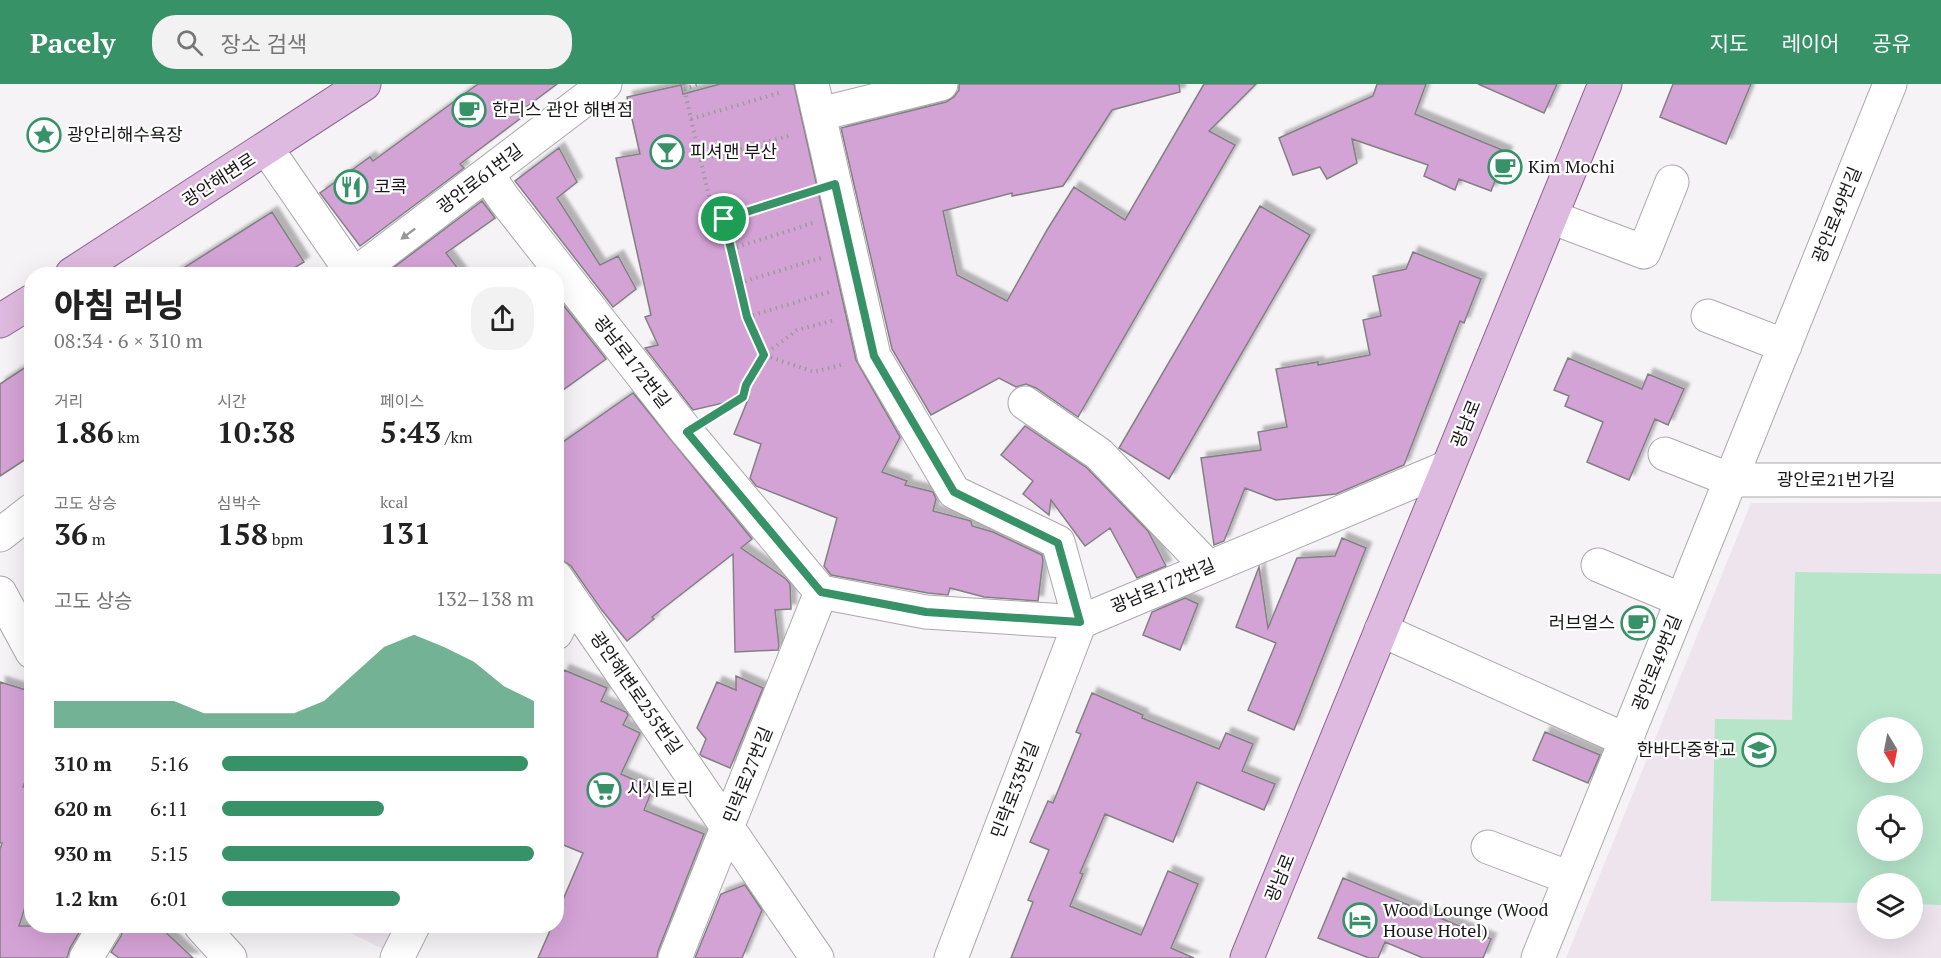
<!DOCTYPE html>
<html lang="ko">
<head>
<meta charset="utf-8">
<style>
	:root { --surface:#fff; --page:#f2f2f2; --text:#222; --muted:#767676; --accent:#389268 }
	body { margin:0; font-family:"PT Serif","Noto Sans KR",serif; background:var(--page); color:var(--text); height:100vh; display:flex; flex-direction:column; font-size:22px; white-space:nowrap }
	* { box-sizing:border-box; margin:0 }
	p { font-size:20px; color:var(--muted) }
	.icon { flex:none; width:33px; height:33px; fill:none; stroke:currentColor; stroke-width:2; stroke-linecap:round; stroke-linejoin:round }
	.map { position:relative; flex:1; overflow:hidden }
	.details { position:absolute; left:24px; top:183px; width:540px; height:666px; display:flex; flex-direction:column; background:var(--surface); border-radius:24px; box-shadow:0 6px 24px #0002 }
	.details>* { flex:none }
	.needle { width:39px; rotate:170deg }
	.tools { position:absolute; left:1857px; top:633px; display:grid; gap:12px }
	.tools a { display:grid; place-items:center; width:66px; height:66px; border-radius:50%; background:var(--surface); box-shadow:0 6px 24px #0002; font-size:30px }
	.pin { position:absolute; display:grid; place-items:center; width:51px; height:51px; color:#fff; margin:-26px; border:3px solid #fff; border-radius:50%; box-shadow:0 2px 6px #0007 }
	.round { display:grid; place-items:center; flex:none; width:63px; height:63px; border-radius:24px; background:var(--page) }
	.summary { display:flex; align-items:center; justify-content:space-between; height:102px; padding:0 30px }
	h1 { font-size:33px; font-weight:800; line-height:45px }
	.metrics { display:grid; grid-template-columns:repeat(3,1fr); gap:9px; height:102px; padding:6px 30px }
	.metrics div { display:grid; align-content:center }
	.metrics b { font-size:30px; font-weight:800 }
	.metrics small { font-size:16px; font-weight:400 }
	.metrics p { font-size:16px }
	.chart { height:168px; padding:12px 30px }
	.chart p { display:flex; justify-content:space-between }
	.chart svg { width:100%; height:108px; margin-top:6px; fill:var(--accent); opacity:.7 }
	ul { padding:0 30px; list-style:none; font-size:20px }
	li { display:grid; grid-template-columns:96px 72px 1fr; align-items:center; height:45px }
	li i { height:15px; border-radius:8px; background:var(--accent) }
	header { display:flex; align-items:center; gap:36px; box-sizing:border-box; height:84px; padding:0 30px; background:var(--accent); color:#fff }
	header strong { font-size:28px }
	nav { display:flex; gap:33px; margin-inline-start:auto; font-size:21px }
	.search { width:420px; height:54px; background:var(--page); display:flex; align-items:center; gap:15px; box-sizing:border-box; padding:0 21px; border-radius:24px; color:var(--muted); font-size:22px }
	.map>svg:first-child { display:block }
	.built { fill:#ede4ed; fill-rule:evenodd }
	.green { fill:#b6e5ca; fill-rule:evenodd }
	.building { fill:#d4a3d6; stroke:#838083; stroke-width:1.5; filter:url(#shadow) }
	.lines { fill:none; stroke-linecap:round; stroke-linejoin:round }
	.minor-casing { stroke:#aba8ab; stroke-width:35 }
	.major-casing { stroke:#8c648e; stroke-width:35 }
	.path { stroke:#9c9a9c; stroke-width:4; stroke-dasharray:1.5 4.5; stroke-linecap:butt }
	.minor { stroke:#fff; stroke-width:33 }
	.major { stroke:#dfbae0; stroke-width:33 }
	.oneway { fill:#989898 }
	.route-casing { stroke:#fff; stroke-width:12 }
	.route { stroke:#389268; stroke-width:8 }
	.labels { text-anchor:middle; stroke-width:4.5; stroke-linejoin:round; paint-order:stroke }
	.poi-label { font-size:18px; fill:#1a191a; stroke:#fff; text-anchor:start }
	.street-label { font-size:18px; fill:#1a191a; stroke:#fff }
</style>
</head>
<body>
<header>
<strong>Pacely</strong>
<div class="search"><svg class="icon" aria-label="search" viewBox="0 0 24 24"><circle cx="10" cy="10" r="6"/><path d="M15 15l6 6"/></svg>장소 검색</div>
<nav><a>지도</a><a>레이어</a><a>공유</a></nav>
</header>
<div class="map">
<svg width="1941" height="874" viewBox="0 0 1941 874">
	<defs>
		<filter id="shadow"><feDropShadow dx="5.5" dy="-5.5" stdDeviation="1.5" flood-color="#0004"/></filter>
	</defs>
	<rect width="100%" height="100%" fill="#f6f3f6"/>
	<path class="built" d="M1941 418V874H1566L1751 419ZM1868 644H1912V688H1868ZM1868 722H1912V766H1868ZM1868 800H1912V844H1868Z
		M336 842H395L383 865Z"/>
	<path class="green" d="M1795 488 1941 490V821L1913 820 1912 800H1868L1867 819 1711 817 1715 635 1792 636ZM1868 644H1912V688H1868ZM1868 722H1912V766H1868Z"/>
	<path class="building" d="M478 0H557L521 27 525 31 460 80 464 84 360 162 320 109 370 73 373 77Z
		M720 0H794L856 276 900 353 882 388 907 397 905 401 933 408 936 415 933 427 971 437 972 442 993 448 1042 471 1043 476 1038 517 984 513 950 504 948 511 928 509 831 491 824 482 837 434 756 402 750 394 761 360 734 350 749 313 693 326 645 264 658 261 645 233 651 231 616 74 640 70 627 13 681 1 683 10Z
		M959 0H1179L1180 8 1112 26 1063 102 1012 112V109L943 127 957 191 1007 217 1047 146 1074 103 1125 136 1204 0H1256L1209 47 1235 61 1078 333 1036 304 1026 300 1016 303 999 294 931 331 892 265 841 44 946 18 954 13 959 6Z
		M1377 0H1426L1415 30 1507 68 1491 107 1459 95 1455 106 1424 92 1428 81 1352 55 1357 79 1327 95 1320 83 1293 91 1279 54 1373 12Z
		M1478 0H1557L1544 29Z
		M1673 0H1751L1726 60 1660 33Z
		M559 64 577 98 557 114 600 181 618 172 636 205 613 223 515 97Z
		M482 117 495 134 446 169 462 190H385Z
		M1260 122 1310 151 1169 395 1119 364Z
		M272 128 304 178 284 190H174Z
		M1413 168 1481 195 1464 239 1460 237 1404 381 1336 410 1276 416 1245 404 1224 457 1214 461 1201 374 1261 366 1258 348 1287 343 1276 285 1318 278V281L1370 271 1363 236 1381 232 1373 192 1406 185Z
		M556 212 606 275 556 311Z
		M1568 274 1642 305 1648 290 1684 305 1668 341 1655 335 1629 396 1587 378 1603 338 1565 322 1569 312 1554 306Z
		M32 279V371L0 392V300Z
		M633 309 752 455 741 464 786 495 790 500 791 525 775 526 779 562 778 566 735 568 733 470 652 533 654 535 627 557 601 525 571 482 556 472V363Z
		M1025 342 1087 384 1148 447 1166 482 1137 494 1110 444 1085 462 1051 416 1049 431 1023 410 1033 397 1001 371Z
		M1342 454 1366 464 1294 646 1248 626 1276 559 1236 543 1259 483 1268 544 1297 474 1335 472Z
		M1185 514 1198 520 1180 566 1143 551 1152 528Z
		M564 586 607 604 601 617 626 628 628 631 623 641 640 649 621 690 653 704 644 726 704 750 658 867 657 874H538L552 842H556V832L583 769 556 758V604Z
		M736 592 763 604 730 684 702 672 700 670 706 655 697 644 717 598 736 606Z
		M0 598 26 606 32 616V680L23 703 32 705V801L19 842H83L70 864 67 874H0V765L2 759H0Z
		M1092 609 1143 631 1142 634 1219 665 1226 649 1253 660 1242 687 1275 700 1264 726 1197 698 1173 758 1105 730 1080 789 1083 790 1070 822 1141 851 1168 787 1198 800 1171 864 1194 874H1011L1033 818 1028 816 1049 766 1030 758 1048 717 1053 719 1081 650 1076 648Z
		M1545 648 1600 671 1588 699 1533 676Z
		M1343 794 1491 855 1483 874H1423L1385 858 1378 874H1369L1318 854Z
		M745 801 762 826 742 874H695L721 810Z
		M124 842H159L193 874H119L111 868 121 852Z"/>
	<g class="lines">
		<defs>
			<path id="minor" d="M812 0 874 272 954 408 1058 458 1080 538 951 874
				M820 30 941 0
				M267 65 353 190
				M487 90 504 115 687 348 821 508 926 528 1080 538 1448 383
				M1551 133 1644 168 1672 98
				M355 190 605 0
				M1708 232 1785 262
				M1025 319 1099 370 1208 483
				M1665 370 1731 396H1941
				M0 451 32 426
				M1598 481 1682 516
				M556 493 817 874
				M0 509 32 568
				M1381 546 1626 656
				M556 549 572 517
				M1488 763 1570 794
				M201 842 230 874
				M86 874 105 842
				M397 874 413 842
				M675 874 821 508
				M1538 874 1890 0"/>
			<path id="major" d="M72 190 364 0
				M0 237 32 217
				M1247 874 1605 0"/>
		</defs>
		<use href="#minor" class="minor-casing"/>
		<use href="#major" class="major-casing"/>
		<path class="path" d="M683 0 714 134 724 135 747 233 764 271 797 246 835 236
			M684 5 699 0
			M691 35 782 8
			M700 76 792 51
			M724 135 806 109
			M731 165 813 139
			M739 199 821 174
			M747 233 829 208
			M713 332 743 313 746 301 764 271 814 288 844 280"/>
		<use href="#minor" class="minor"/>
		<use href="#major" class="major"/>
	</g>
	<defs><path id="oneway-solid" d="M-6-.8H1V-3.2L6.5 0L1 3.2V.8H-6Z" transform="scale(1.5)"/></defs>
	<use class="oneway" href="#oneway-solid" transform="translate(408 150) rotate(143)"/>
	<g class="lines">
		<defs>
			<path id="route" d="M835 100 874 272 954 408 1058 459 1080 538 926 528 821 508 687 348 743 313 746 301 764 271 747 233 724 135Z"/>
		</defs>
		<use href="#route" class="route-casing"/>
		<use href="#route" class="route"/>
	</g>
	<defs>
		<symbol id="cafe-ring" viewBox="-11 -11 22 22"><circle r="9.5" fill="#fff" stroke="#389268" stroke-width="1.5"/><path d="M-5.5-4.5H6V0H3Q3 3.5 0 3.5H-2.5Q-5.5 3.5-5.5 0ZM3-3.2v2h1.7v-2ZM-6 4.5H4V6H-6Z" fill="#389268"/></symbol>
		<symbol id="sight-ring" viewBox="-11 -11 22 22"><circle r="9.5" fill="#fff" stroke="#389268" stroke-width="1.5"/><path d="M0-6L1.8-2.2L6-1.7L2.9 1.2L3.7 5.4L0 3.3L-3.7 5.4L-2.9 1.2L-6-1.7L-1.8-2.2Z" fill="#389268"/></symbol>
		<symbol id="bar-ring" viewBox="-11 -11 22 22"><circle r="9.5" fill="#fff" stroke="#389268" stroke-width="1.5"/><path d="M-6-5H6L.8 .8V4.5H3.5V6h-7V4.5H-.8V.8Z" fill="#389268"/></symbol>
		<symbol id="restaurant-ring" viewBox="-11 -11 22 22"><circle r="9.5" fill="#fff" stroke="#389268" stroke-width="1.5"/><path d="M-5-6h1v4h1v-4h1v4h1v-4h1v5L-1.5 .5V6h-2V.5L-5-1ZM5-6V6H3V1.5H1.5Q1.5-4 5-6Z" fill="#389268"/></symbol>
		<symbol id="school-ring" viewBox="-11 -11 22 22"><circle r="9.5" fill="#fff" stroke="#389268" stroke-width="1.5"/><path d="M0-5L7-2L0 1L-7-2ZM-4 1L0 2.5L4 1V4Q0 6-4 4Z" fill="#389268"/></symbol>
		<symbol id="supermarket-ring" viewBox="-11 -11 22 22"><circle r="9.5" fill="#fff" stroke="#389268" stroke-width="1.5"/><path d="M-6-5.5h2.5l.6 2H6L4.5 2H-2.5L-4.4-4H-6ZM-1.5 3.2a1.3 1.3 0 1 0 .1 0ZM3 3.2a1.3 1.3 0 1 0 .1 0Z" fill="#389268"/></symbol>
		<symbol id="hotel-ring" viewBox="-11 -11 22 22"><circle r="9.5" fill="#fff" stroke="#389268" stroke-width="1.5"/><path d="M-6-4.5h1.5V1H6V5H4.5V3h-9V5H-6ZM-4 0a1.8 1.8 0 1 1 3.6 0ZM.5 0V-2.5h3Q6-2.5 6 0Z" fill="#389268"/></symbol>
	</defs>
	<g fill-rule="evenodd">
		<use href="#cafe-ring" x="450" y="7" width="38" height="38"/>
		<use href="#sight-ring" x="25" y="32" width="38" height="38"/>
		<use href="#bar-ring" x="648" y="49" width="38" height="38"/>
		<use href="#cafe-ring" x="1486" y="64" width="38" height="38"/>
		<use href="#restaurant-ring" x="332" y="84" width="38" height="38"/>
		<use href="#cafe-ring" x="1619" y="520" width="38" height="38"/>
		<use href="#school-ring" x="1740" y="647" width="38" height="38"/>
		<use href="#supermarket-ring" x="585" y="687" width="38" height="38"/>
		<use href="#hotel-ring" x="1341" y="817" width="38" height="38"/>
	</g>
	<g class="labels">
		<g class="poi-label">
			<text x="492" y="32">한리스 관안 해변점</text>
			<text x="67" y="57">광안리해수욕장</text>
			<text x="690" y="74">피셔맨 부산</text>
			<text x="1528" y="89">Kim Mochi</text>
			<text x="374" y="109">코콕</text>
			<text x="1615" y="545" text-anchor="end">러브얼스</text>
			<text x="1736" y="672" text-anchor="end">한바다중학교</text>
			<text x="627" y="712">시시토리</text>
			<text x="1383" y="832">Wood Lounge (Wood<tspan x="1383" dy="21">House Hotel)</tspan></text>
		</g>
		<g class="street-label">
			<text transform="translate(480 95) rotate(-37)" y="6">광안로61번길</text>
			<text transform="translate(219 96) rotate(-33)" y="6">광안해변로</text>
			<text transform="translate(1837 131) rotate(-68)" y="6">광안로49번길</text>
			<text transform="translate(632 278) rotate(52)" y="6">광남로172번길</text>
			<text transform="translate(1466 340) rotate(-68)" y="6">광남로</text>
			<text x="1836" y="402">광안로21번가길</text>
			<text transform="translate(1163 502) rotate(-23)" y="6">광남로172번길</text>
			<text transform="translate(1657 579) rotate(-68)" y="6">광안로49번길</text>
			<text transform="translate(636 609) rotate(55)" y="6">광안해변로255번길</text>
			<text transform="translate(748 691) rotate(-68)" y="6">민락로27번길</text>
			<text transform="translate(1015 706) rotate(-69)" y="6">민락로33번길</text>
			<text transform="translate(1280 794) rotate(-68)" y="6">광남로</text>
		</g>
	</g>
</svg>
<div class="tools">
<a><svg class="needle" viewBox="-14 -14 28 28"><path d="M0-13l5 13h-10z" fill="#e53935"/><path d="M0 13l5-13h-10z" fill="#767676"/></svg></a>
<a><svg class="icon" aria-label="locate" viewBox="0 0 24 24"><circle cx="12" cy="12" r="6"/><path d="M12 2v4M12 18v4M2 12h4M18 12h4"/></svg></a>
<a><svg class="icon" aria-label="layers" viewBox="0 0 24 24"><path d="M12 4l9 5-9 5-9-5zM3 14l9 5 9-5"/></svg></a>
</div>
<div class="pin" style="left:724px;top:135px;background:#1e9e55"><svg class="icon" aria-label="arrive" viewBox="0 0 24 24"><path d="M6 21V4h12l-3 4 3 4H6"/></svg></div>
<section class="details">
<div class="summary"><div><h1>아침 러닝</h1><p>08:34 · 6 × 310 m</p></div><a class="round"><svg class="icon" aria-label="share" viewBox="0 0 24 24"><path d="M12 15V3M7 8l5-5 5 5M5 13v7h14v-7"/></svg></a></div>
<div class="metrics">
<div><p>거리</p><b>1.86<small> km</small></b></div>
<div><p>시간</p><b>10:38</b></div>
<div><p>페이스</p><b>5:43<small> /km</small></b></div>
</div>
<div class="metrics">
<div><p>고도 상승</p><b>36<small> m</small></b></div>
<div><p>심박수</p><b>158<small> bpm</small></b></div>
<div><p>kcal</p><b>131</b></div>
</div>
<div class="chart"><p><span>고도 상승</span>132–138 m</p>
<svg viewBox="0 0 160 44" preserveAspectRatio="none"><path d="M0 44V33L10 33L20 33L30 33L40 33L50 38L60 38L70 38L80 38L90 33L100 22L110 11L120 6L130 11L140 17L150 27L160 33V44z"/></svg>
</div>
<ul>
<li><b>310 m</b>5:16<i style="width:98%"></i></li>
<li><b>620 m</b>6:11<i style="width:52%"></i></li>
<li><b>930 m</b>5:15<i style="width:100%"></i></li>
<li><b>1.2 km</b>6:01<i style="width:57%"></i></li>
</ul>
</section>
</div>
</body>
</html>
